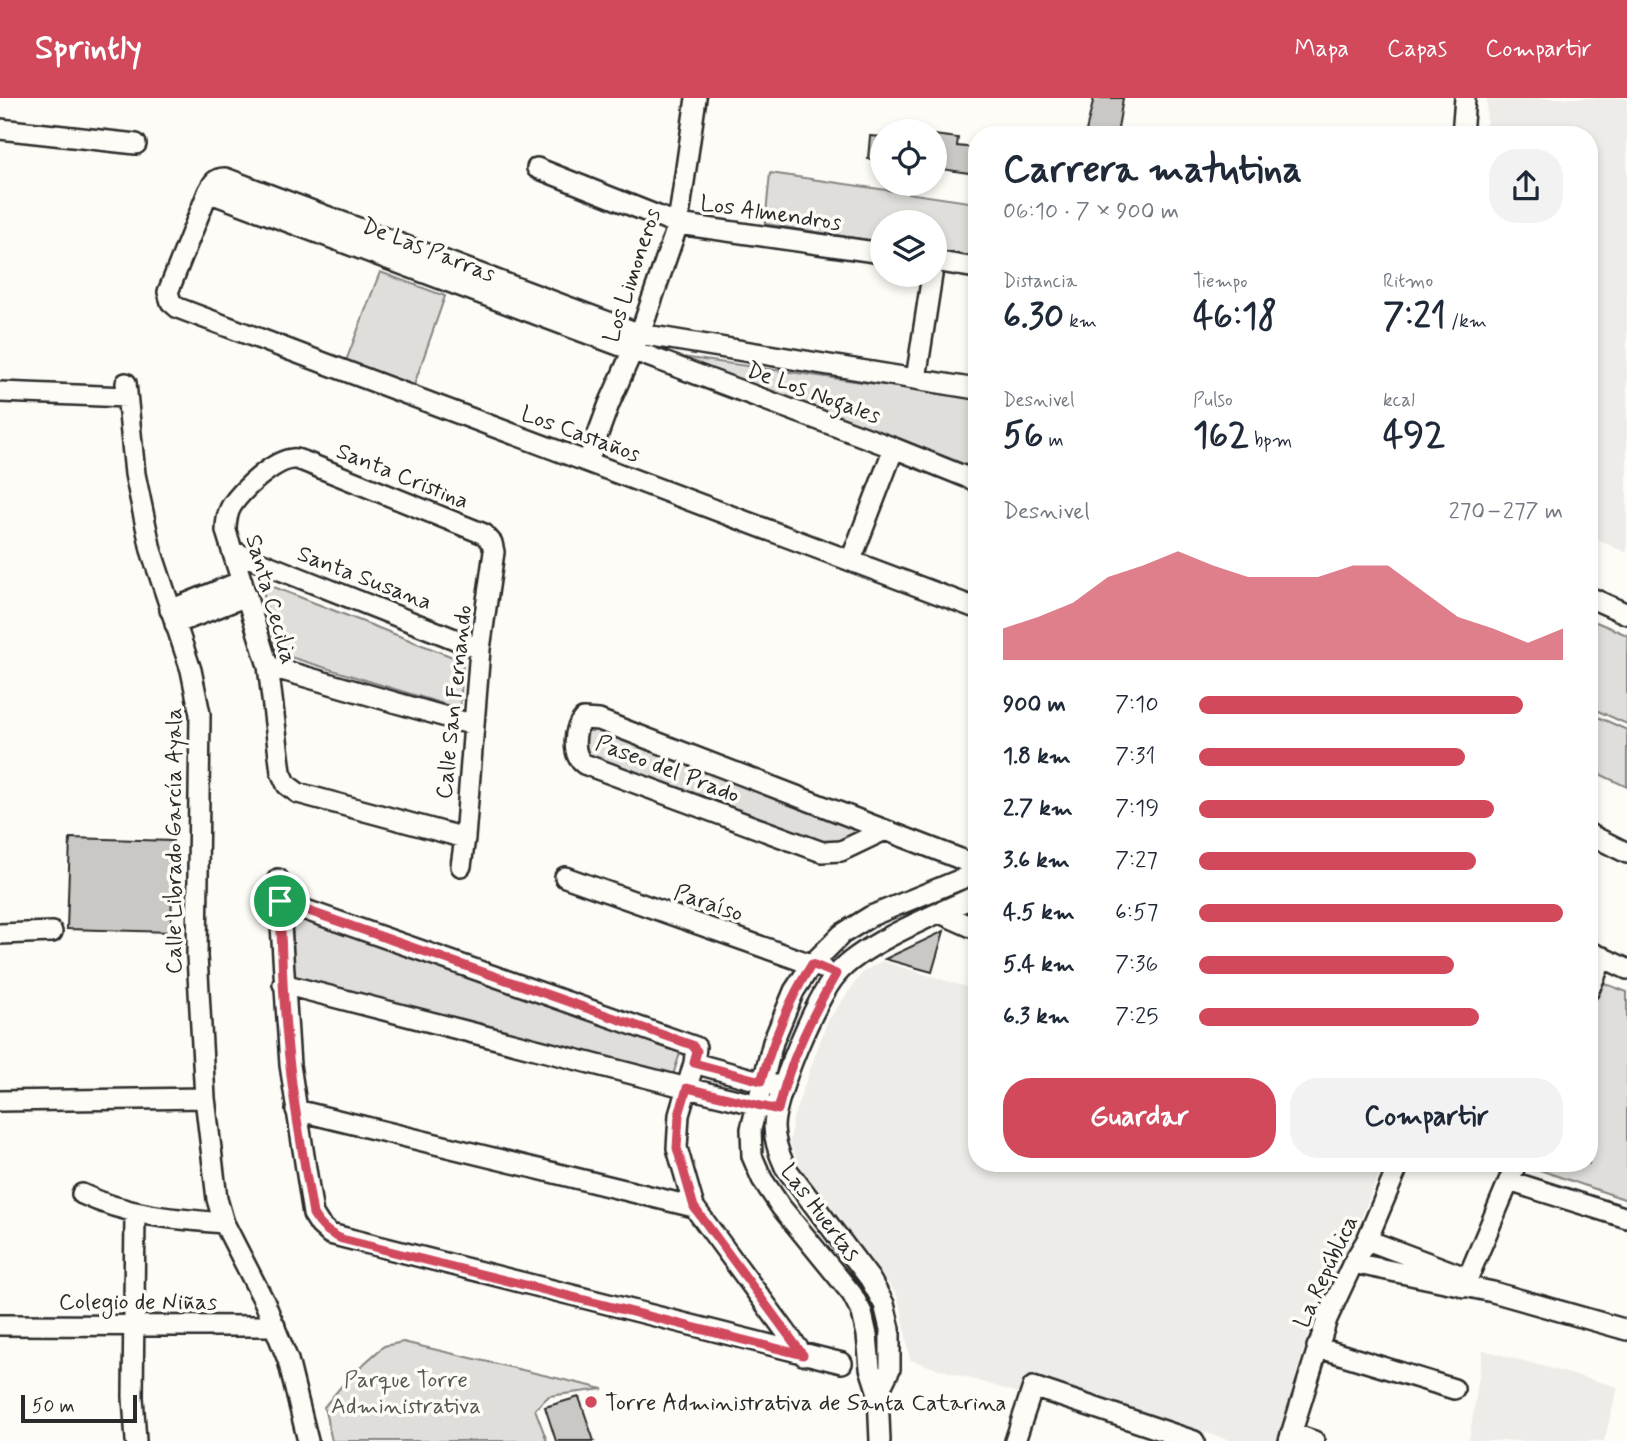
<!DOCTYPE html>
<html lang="es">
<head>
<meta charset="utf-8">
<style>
	:root { --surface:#fff; --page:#f2f2f3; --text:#1f2937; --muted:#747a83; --accent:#d1495b }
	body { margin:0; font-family:Mynerve,sans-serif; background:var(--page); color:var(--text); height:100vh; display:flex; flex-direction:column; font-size:26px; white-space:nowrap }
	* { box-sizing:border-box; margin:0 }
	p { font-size:23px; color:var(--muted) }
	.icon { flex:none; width:38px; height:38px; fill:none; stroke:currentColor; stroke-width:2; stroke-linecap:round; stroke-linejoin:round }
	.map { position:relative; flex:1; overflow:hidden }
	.drawer { position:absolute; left:968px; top:28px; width:630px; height:1046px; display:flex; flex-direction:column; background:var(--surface); border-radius:28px; box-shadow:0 4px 10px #0003 }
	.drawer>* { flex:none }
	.fabs { position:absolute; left:870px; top:21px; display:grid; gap:14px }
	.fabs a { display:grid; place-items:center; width:77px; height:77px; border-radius:50%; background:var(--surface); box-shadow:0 4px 10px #0003; font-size:35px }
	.scale { position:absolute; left:21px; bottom:18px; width:116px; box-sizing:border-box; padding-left:7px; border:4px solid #2b2b2b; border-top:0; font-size:19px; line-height:24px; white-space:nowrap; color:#2b2b2b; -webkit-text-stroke:5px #fdfcf7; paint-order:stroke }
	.pin { position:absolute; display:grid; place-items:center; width:60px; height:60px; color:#fff; margin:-30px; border:4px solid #fff; border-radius:50%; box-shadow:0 2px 7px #0007 }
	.round { display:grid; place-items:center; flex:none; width:74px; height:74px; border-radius:28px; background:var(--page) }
	.head { display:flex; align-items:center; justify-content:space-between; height:119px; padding:0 35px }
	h1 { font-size:38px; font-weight:800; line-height:52px }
	.metrics { display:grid; grid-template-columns:repeat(3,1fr); gap:10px; height:119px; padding:7px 35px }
	.metrics div { display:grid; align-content:center }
	.metrics b { font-size:35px; font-weight:800 }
	.metrics small { font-size:19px; font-weight:400 }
	.metrics p { font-size:19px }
	.chart { height:196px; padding:14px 35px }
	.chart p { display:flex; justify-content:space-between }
	.chart svg { width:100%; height:126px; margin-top:7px; fill:var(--accent); opacity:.7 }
	.primary-button { display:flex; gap:14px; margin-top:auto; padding:14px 35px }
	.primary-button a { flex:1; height:80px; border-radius:28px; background:var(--accent); color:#fff; font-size:28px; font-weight:800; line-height:80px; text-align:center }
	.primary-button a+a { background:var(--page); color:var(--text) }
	ul { padding:0 35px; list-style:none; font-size:23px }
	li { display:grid; grid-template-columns:112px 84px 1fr; align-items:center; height:52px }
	li i { height:18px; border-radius:9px; background:var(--accent) }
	header { display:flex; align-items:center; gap:42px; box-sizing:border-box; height:98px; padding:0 35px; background:var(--accent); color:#fff }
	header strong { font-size:33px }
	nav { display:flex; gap:38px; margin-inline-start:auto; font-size:24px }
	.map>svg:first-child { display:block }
	.built { fill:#edece8 }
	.green { fill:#dfdeda; stroke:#858482; stroke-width:2 }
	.building { fill:#c9c8c4; stroke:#2b2b2b; stroke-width:2 }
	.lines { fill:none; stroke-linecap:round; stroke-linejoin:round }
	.minor-casing { stroke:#2b2b2b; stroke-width:24 }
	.minor { stroke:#fdfcf7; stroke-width:19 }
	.route-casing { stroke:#fff; stroke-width:14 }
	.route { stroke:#d1495b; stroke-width:9 }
	.poi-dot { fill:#d1495b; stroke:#fdfcf7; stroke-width:2.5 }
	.labels { text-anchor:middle; stroke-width:7; stroke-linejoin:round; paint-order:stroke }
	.street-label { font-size:23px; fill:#2b2b2b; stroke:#fdfcf7 }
	.park-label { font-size:23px; fill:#585857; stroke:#fdfcf7 }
	.poi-label { font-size:23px; fill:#2b2b2b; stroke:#fdfcf7; text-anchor:start }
</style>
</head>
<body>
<header>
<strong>Sprintly</strong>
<nav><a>Mapa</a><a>Capas</a><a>Compartir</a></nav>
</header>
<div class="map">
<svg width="1627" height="1343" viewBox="0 0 1627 1343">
	<rect width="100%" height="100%" fill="#fdfcf7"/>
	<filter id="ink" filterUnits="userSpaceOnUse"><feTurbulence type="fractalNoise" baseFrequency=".0143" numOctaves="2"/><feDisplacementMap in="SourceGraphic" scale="14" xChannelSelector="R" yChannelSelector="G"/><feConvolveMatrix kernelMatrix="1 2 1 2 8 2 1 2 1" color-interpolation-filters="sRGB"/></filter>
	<g filter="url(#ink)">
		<path class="built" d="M1487 0H1627V455L1589 438V37H1486Z
			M882 863 976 892V1066H1383L1333 1188 1322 1189 1277 1343H1233L1030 1279 1024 1297 910 1262 902 1213 896 1195 812 1096 790 1045 793 1020 827 924 863 874Z
			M1483 1252 1618 1289 1604 1343H1469Z"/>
		<path class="green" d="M770 75 976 105V159L935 152 934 124H882V144L765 126Z
			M380 174 445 198 414 287 346 263Z
			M675 258 976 300V372Z
			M261 484 463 563 460 611 277 555Z
			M1589 521 1627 537V626L1589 609Z
			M1589 615 1627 632V689L1589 671Z
			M586 628 861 732 832 751 582 659Z
			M293 819 681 952 673 977 291 881Z
			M1601 884 1627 894V1102L1528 1068 1529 1066H1589V914Z
			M403 1244 603 1291 549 1298 535 1311 547 1343H332L324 1309 349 1279 384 1248Z"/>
		<path class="building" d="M1094 0H1123L1117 37H1085Z
			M934 37 958 40 957 48 976 50V76L934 70Z
			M870 38 882 39V63L868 61Z
			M70 740 173 743 171 834 67 831Z
			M944 833 932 874 885 861Z
			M579 1299 594 1343H556L545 1309Z"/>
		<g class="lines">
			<defs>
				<path id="minor" d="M0 31 136 46
					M1462 37 1465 0
					M537 70 678 126 882 155
					M208 94 894 350 976 383
					M934 163 976 170
					M916 281 932 177
					M126 285 135 376 151 452 191 572 200 616 197 858 205 1000 217 1101 224 1125 265 1205 288 1262 308 1343
					M976 291 640 236 225 80C215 80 213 85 208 94L168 194 171 204 178 210 976 510
					M0 294 127 299
					M588 363 609 306 640 236 678 126 696 0
					M232 453 480 551
					M851 462 894 350
					M1589 499 1627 516
					M170 512 242 483
					M175 526 247 498
					M268 568 474 627
					M885 732 841 753 822 754 584 666C572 657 573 632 583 621L599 622 958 760 976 768
					M1589 736 1627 755
					M461 768 465 740 480 551 494 454 492 445 484 436 303 363C302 363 294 360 293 361 274 362 242 392 232 407 227 415 226 424 226 433L268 568 281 674 287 687 298 695 465 740
					M565 779 822 870
					M278 781 290 967 313 1116 320 1127 330 1136 842 1265
					M280 803 696 949 694 965 679 1017 677 1050 694 1109 803 1257
					M940 815 976 831
					M0 836 52 834
					M1589 853 1627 871
					M283 886 687 990 767 1009
					M1589 892 1603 859
					M694 965 774 987
					M0 1003 205 1000
					M296 1012 694 1109
					M1509 1083 1627 1120
					M82 1096C129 1118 173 1121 224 1125
					M135 1116 133 1299 136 1343
					M1367 1142 1468 1180
					M1353 1165 1493 1194 1627 1232
					M1464 1189 1516 1066
					M0 1227 275 1228
					M1317 1249 1454 1291
					M878 1295 890 1271V1231L884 1206 870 1181 785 1069C779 1056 774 1043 774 1028 775 997 816 899 837 876 862 846 939 815 976 798
					M1291 1335 1314 1343
					M880 1343 878 1295 870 1270 867 1237 862 1215 852 1196 781 1109 762 1081 752 1058 751 1031 773 944 794 893 812 866 842 836 871 818 976 775
					M1015 1343 1033 1289 1194 1343
					M1289 1343 1327 1221 1353 1165 1367 1142 1399 1066"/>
			</defs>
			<use href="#minor" class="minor-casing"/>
			<use href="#minor" class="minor"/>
		</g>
	</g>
	<g class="lines" filter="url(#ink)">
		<defs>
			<path id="route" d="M280 803 692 947 697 953 694 965 761 983C774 941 788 903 812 866L836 876C811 918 790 963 778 1012L687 990 679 1017 677 1050 694 1109 803 1257 342 1141C328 1135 321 1129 313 1116 305 1067 295 1018 290 968 283 913 282 858 280 803Z"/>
		</defs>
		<use href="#route" class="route-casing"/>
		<use href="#route" class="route"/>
	</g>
	<circle class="poi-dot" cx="591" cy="1304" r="7"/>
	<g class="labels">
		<g class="street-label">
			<text transform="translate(771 114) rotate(8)" y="8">Los Almendros</text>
			<text transform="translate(429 151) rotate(21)" y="8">De Las Parras</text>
			<text transform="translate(631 177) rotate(-72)" y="8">Los Limoneros</text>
			<text transform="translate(814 294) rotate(20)" y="8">De Los Nogales</text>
			<text transform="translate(581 335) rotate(20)" y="8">Los Castaños</text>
			<text transform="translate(403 377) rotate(22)" y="8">Santa Cristina</text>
			<text transform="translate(365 479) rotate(21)" y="8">Santa Susana</text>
			<text transform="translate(272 501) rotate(74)" y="8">Santa Cecilia</text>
			<text transform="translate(453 604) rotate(-84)" y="8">Calle San Fernando</text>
			<text transform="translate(668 670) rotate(21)" y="8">Paseo del Prado</text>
			<text transform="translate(173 743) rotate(-90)" y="8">Calle Librado García Ayala</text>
			<text transform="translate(709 804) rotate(19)" y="8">Paraíso</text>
			<text transform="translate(821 1114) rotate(53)" y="8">Las Huertas</text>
			<text transform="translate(1325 1173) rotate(-65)" y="8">La República</text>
			<text x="138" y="1211">Colegio de Niñas</text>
		</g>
		<g class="park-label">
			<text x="406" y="1289">Parque Torre<tspan x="406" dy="26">Administrativa</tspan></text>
		</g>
		<g class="poi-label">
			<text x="605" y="1312">Torre Administrativa de Santa Catarina</text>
		</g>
	</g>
</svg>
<div class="fabs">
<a><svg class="icon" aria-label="locate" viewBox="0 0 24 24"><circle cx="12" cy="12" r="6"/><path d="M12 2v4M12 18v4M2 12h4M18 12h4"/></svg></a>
<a><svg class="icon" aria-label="layers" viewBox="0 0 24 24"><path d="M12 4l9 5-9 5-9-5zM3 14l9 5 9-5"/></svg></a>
</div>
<div class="scale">50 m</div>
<div class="pin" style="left:280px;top:803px;background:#1e9e55"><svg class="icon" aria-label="arrive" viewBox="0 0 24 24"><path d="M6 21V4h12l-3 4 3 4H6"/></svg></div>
<section class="drawer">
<div class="head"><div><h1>Carrera matutina</h1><p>06:10 · 7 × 900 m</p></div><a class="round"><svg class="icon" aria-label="share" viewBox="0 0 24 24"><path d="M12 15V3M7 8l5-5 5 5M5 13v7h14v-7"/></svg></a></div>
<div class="metrics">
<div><p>Distancia</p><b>6.30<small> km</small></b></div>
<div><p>Tiempo</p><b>46:18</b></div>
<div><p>Ritmo</p><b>7:21<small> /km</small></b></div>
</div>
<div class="metrics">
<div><p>Desnivel</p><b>56<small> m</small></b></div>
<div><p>Pulso</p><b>162<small> bpm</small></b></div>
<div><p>kcal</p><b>492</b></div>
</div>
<div class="chart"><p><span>Desnivel</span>270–277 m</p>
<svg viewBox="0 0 160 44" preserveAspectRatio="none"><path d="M0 44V33L10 29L20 24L30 15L40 11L50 6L60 11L70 15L80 15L90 15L100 11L110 11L120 20L130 29L140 33L150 38L160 33V44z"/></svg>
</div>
<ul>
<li><b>900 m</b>7:10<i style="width:89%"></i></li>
<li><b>1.8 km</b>7:31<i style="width:73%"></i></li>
<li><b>2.7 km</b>7:19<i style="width:81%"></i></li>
<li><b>3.6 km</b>7:27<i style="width:76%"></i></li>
<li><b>4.5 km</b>6:57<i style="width:100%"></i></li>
<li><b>5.4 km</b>7:36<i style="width:70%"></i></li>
<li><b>6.3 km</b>7:25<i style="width:77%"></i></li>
</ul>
<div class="primary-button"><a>Guardar</a><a>Compartir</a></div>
</section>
</div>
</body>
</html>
